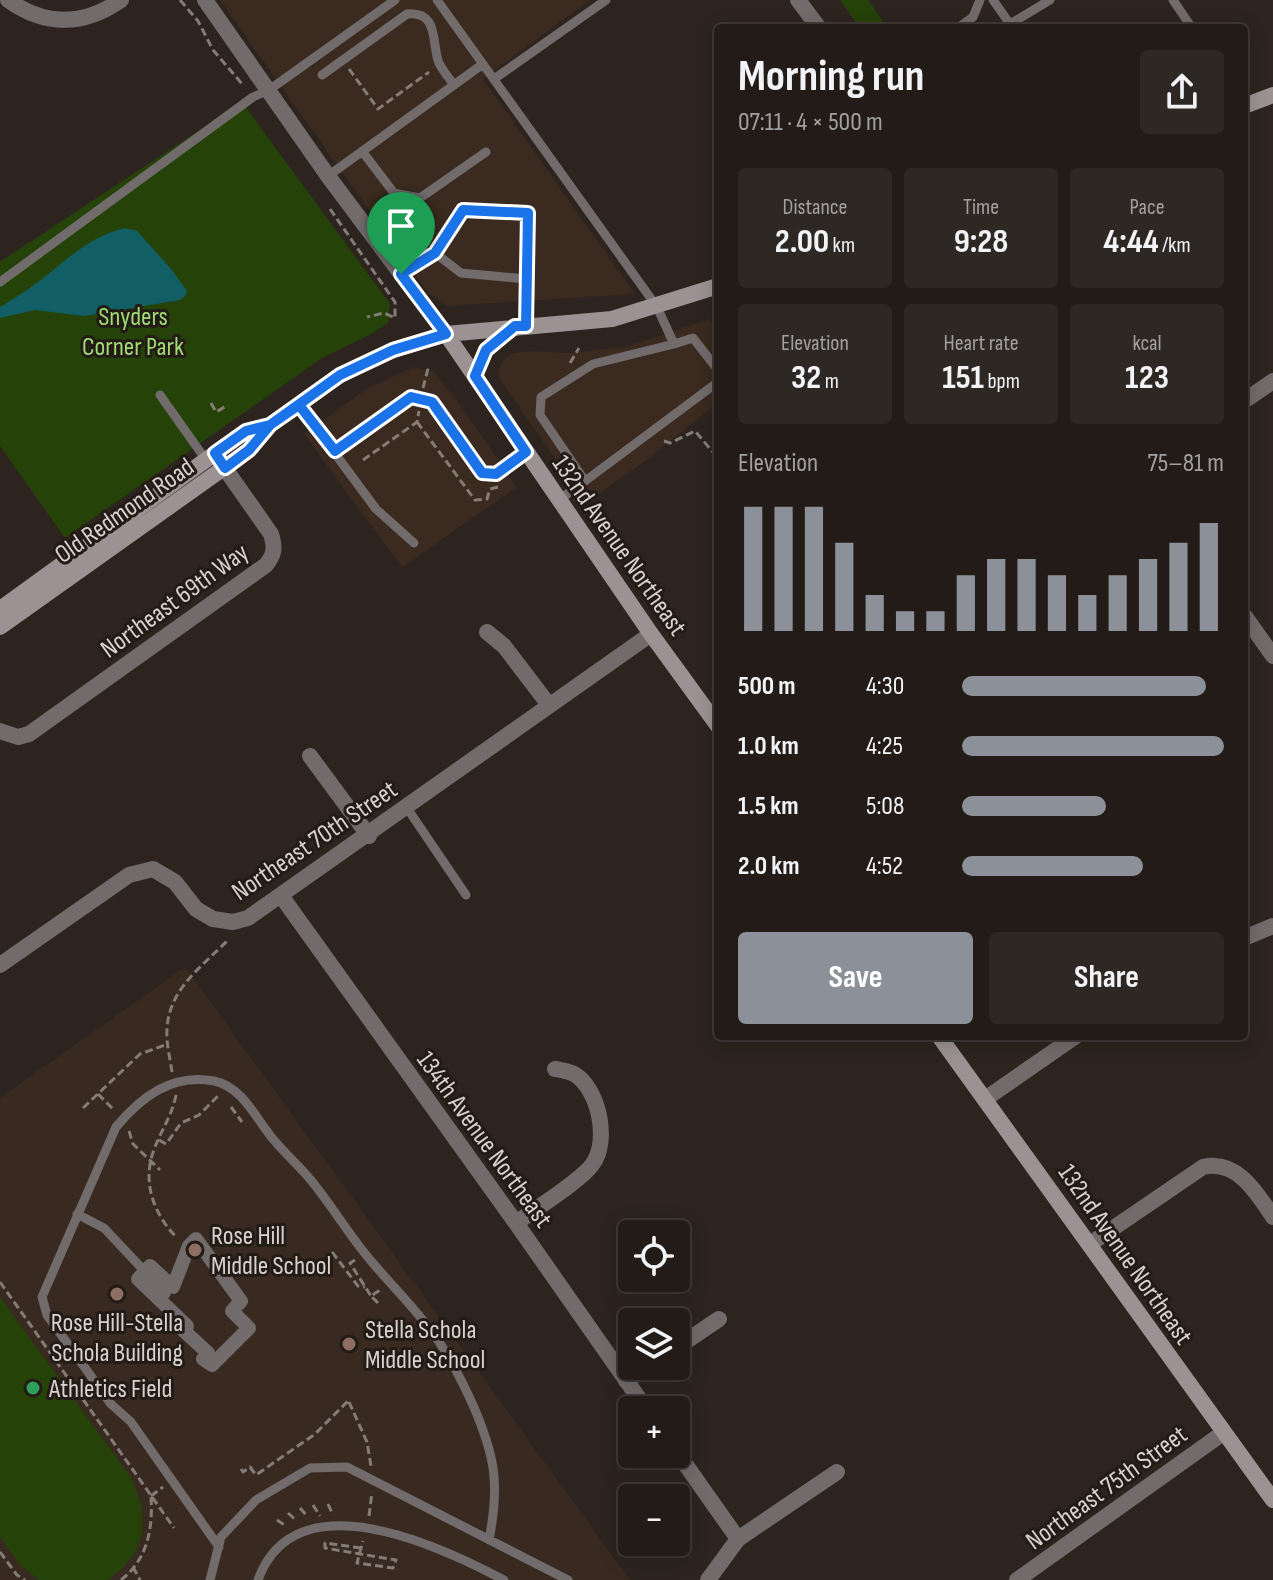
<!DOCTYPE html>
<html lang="en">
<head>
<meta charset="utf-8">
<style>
	:root { --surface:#221b17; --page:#2e2824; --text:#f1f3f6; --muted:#a2a1a1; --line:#3f3936; --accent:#8c9099 }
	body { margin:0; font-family:"Sofia Sans Condensed",sans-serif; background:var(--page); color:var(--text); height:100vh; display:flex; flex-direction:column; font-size:30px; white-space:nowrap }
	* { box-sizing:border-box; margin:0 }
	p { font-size:26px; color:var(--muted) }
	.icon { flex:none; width:44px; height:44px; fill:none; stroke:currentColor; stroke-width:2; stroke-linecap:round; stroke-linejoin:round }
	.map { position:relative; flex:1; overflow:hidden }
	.details { position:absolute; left:714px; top:24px; width:534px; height:1016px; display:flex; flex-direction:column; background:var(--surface); border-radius:8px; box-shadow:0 4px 20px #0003,0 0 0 2px var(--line) }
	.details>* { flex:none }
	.tools { position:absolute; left:618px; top:1220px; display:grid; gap:16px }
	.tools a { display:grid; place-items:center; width:72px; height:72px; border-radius:8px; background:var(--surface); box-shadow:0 4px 20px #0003,0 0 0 2px var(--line); font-size:40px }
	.pin { position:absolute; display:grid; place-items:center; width:68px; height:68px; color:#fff; margin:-82px -34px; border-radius:50% 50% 50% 0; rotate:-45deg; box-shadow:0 0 8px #0007 }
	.pin .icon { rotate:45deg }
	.round { display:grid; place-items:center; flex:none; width:84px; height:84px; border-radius:8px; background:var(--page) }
	.head { display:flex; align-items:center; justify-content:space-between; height:136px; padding:0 24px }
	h1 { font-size:44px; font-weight:700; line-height:60px }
	.figures { display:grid; grid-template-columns:repeat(3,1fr); gap:12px; height:136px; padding:8px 24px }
	.figures div { display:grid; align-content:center; border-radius:8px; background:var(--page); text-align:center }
	.figures b { font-size:34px; font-weight:700 }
	.figures small { font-size:22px; font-weight:400 }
	.figures p { font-size:22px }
	.chart { height:224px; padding:16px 24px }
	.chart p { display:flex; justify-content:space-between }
	.chart svg { width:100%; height:144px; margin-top:8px; stroke:var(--accent); stroke-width:6 }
	.cta { display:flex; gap:16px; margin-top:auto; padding:16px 24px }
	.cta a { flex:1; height:92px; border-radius:8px; background:var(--accent); color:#fff; font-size:32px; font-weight:700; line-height:92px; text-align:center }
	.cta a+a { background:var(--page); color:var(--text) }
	ul { padding:0 24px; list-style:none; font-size:26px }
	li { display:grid; grid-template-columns:128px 96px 1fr; align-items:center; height:60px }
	li i { height:20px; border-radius:10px; background:var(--accent) }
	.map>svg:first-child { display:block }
	.commercial { fill:#3a2a1f }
	.built { fill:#382a20 }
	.green { fill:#254209 }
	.water { fill:#115f64 }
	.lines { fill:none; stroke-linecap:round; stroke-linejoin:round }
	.path { stroke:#837c77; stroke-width:3; stroke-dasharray:8 4; stroke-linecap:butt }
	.service { stroke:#716b6c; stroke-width:9 }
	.pedestrian { stroke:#716b6c; stroke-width:14 }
	.minor { stroke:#716b6c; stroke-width:16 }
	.tertiary { stroke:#716b6c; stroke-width:16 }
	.secondary { stroke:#9c9293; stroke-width:16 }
	.route-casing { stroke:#fff; stroke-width:16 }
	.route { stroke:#1a73e8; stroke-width:10 }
	.education-dot { fill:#8d6e63; stroke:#231b15; stroke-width:3 }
	.leisure-dot { fill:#2e9e5b; stroke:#231b15; stroke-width:3 }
	.labels { text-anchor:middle; stroke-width:6; stroke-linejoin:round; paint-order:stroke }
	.park-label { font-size:26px; fill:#9fda73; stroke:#231b15 }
	.street-label { font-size:26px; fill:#d8d2ce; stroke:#231b15 }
	.poi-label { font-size:26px; fill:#d8d2ce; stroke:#231b15; text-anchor:start }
</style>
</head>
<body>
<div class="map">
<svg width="1273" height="1580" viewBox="0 0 1273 1580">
	<rect width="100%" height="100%" fill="#2d241f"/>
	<path class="commercial" d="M220 0H590L483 79 635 294 447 306 428 293Z
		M710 319 718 331V403L641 464 586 503 499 378 498 370 503 360 514 353 533 351 570 353 626 347Z
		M413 367 433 371 458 402 517 487 402 567 304 434 365 390Z"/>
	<path class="built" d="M185 967 630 1580H0V1098Z"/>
	<path class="green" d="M840 0H868L884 23 877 28H860Z
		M242 102 390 304 388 323 371 334 322 358 65 538 0 446V262Z
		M0 1297 132 1479 142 1507V1535L135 1553 122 1569 107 1580H39L20 1565 0 1537Z"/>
	<path class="water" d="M125 228 137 231 172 270 187 291 185 296 180 300 84 316 35 310 0 318V307C13 299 26 291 38 282 66 261 89 236 125 228Z"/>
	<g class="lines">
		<path class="path" d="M180 0 198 21 213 50 243 85
			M349 69 378 109 429 72
			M330 209 395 302V318L384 313 367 317
			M570 363 579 348
			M423 388 429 365
			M211 403 216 412 228 405
			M417 422 475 500 487 499 490 489 498 487
			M664 441 670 443 695 431 718 458
			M363 460 417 422 419 411
			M172 1072C170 1058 166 1043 167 1029 169 988 203 966 229 939
			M98 1094 115 1111
			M176 1095C172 1115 162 1129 155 1147 141 1181 153 1213 177 1238
			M231 1107 242 1122
			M83 1108 140 1054 168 1044
			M129 1131 133 1144 160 1170
			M159 1140 166 1144 181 1123 199 1115 218 1096
			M332 1252 358 1286 365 1287
			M355 1260 350 1263 371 1296
			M0 1282 174 1528
			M378 1303 371 1296 380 1290
			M349 1402 367 1442 371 1466
			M241 1469 243 1472 250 1467 256 1475 315 1434 348 1401
			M151 1496 163 1487
			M328 1504 333 1515
			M313 1505 320 1516
			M300 1508 308 1517
			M288 1513 297 1521
			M369 1516 372 1492
			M277 1520 286 1526
			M361 1548 325 1543V1548L396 1560 393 1568 357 1563 363 1541
			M0 1552 17 1575 25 1580
			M133 1567 140 1580
			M121 1580C148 1559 153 1528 151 1496"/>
		<path class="service" d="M437 0 657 307 674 344 693 338 718 370
			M993 0 1010 24 1050 0
			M1173 0 1192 28
			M958 28 973 17 980 0
			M322 75 407 14C440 11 431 44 439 63 443 71 449 78 454 85
			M494 79 606 0
			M362 151 394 193 420 198 486 152
			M328 176 483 64
			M401 274 435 253
			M0 282 253 97 269 90 395 0
			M526 326 528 213 463 210 435 253 461 273 526 279
			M674 344 593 364 541 397 540 415 585 481 718 382
			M160 395 206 460
			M299 405 376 509 414 543
			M335 451 411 397 432 402 482 473 496 474 526 452
			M559 500 585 481
			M407 808 466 895
			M77 1214 104 1228 166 1294
			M219 1547 131 1422 111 1404 47 1315 42 1297 116 1127C141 1097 172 1073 214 1081 243 1087 256 1119 273 1139 286 1155 302 1168 314 1184 334 1209 351 1238 372 1262 393 1287 416 1309 435 1336 450 1357 462 1381 473 1405 495 1456 500 1484 489 1540
			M210 1580 221 1537 256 1500 310 1468 347 1467 568 1580
			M258 1580C295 1478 438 1545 504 1580"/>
		<path class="pedestrian" d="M196 1239 241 1301 232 1311 249 1328 212 1365 203 1359 208 1353 183 1330 187 1326 138 1279 150 1266 173 1287 189 1246Z"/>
		<path class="minor" d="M8 0C46 27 84 26 121 0
			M798 0 819 28
			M1244 401 1273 381
			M1244 615 1273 656
			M487 632 504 646 549 705
			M0 731 18 737 29 734 266 565C275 554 275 547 271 534L217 457
			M310 756 369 836
			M282 897 516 1223 647 1410
			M1244 938 1273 926
			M0 965 129 875 153 869 175 882 196 909 213 919 233 922 248 918 651 634
			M985 1099 1076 1036
			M516 1223C535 1209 579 1182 592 1165 610 1142 599 1088 574 1074 568 1071 561 1070 555 1069
			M1090 1244 1203 1167C1237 1159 1257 1193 1273 1217
			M676 1348 719 1319
			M626 1381 649 1366
			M676 1451 738 1539 708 1580
			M738 1539 837 1472
			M1017 1580 1223 1433"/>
		<path class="tertiary" d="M205 0 328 176 446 334"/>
		<path class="secondary" d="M1244 106 1273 95
			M446 334 651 634 718 726
			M475 376 486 350 515 326
			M0 609 246 431 270 425
			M0 627 249 450 270 425 340 375 393 350 446 334 612 319 718 286
			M939 1036 1273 1500"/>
	</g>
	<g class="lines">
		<defs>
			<path id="route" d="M401 274 446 334 393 350 340 375 270 425 249 450 225 468 215 453 246 431 270 425 299 405 335 451 411 397 432 402 482 473 496 474 526 452 475 376 486 350 515 326H526L528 213 463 210 435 253 401 274"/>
		</defs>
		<use href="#route" class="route-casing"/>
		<use href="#route" class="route"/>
	</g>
	<g class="education-dot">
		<circle cx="195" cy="1250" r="8"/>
		<circle cx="117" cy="1294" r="8"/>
		<circle cx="349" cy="1344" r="8"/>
	</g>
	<circle class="leisure-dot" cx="33" cy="1388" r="8"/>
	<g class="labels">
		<g class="park-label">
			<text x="133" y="325">Snyders<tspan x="133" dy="30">Corner Park</tspan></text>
		</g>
		<g class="street-label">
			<text transform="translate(124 510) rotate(-35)" y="9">Old Redmond Road</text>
			<text transform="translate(620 545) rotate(55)" y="9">132nd Avenue Northeast</text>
			<text transform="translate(174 600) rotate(-36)" y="9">Northeast 69th Way</text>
			<text transform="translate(314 840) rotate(-34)" y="9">Northeast 70th Street</text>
			<text transform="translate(485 1139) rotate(54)" y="9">134th Avenue Northeast</text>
			<text transform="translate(1126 1254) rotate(55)" y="9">132nd Avenue Northeast</text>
			<text transform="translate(1106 1487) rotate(-36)" y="9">Northeast 75th Street</text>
		</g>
		<g class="poi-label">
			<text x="211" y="1244">Rose Hill<tspan x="211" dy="30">Middle School</tspan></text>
			<text x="117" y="1331" text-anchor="middle">Rose Hill-Stella<tspan x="117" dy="30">Schola Building</tspan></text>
			<text x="365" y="1338">Stella Schola<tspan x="365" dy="30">Middle School</tspan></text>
			<text x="49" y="1397">Athletics Field</text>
		</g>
	</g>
</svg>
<div class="tools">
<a><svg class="icon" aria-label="locate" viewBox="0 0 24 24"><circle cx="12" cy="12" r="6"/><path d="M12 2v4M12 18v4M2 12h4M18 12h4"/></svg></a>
<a><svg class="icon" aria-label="layers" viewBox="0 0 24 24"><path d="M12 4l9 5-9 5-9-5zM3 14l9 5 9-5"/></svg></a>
<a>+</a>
<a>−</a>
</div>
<div class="pin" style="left:401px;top:274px;background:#1e9e55"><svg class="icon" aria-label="arrive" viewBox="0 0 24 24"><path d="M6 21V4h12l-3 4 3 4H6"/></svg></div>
<section class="details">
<div class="head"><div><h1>Morning run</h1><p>07:11 · 4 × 500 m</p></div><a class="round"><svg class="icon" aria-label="share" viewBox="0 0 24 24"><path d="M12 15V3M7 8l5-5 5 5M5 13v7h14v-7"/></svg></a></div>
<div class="figures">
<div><p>Distance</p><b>2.00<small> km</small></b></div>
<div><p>Time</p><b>9:28</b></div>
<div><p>Pace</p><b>4:44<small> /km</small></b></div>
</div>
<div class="figures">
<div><p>Elevation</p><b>32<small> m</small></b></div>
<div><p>Heart rate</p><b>151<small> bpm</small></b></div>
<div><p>kcal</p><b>123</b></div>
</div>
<div class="chart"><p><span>Elevation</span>75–81 m</p>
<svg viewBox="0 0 160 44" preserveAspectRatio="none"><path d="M5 44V6M15 44V6M25 44V6M35 44V17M45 44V33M55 44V38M65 44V38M75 44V27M85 44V22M95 44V22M105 44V27M115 44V33M125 44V27M135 44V22M145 44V17M155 44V11"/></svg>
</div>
<ul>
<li><b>500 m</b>4:30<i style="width:93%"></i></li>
<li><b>1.0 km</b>4:25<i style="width:100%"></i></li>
<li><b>1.5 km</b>5:08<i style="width:55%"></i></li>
<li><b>2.0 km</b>4:52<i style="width:69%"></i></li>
</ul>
<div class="cta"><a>Save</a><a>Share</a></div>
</section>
</div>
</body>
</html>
